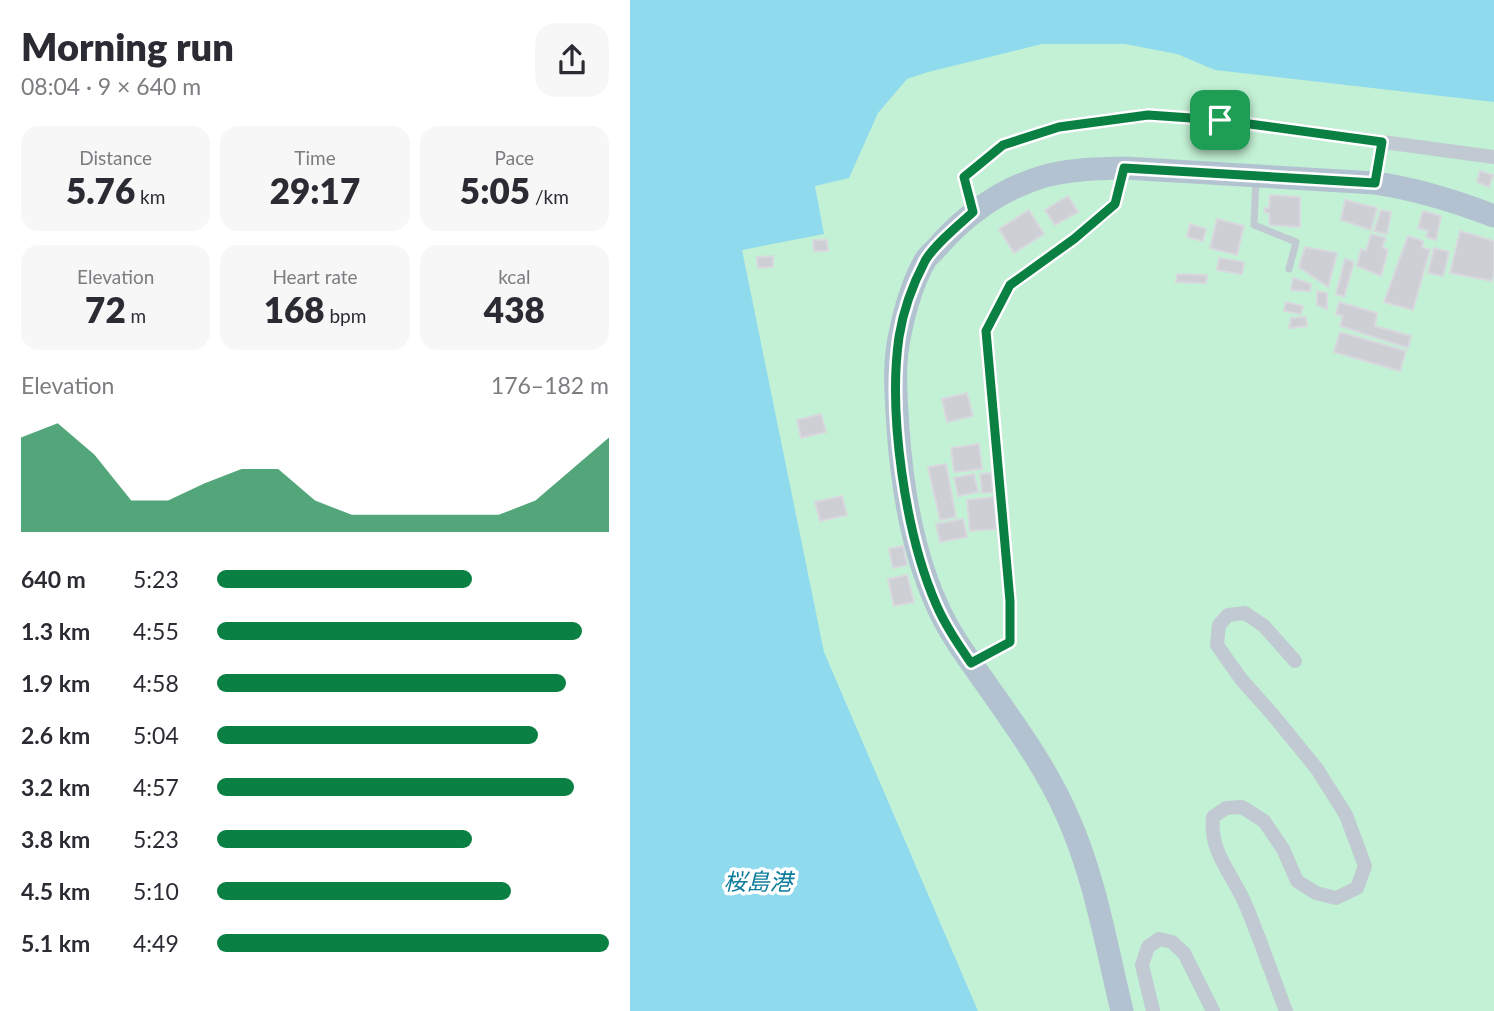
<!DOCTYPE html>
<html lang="en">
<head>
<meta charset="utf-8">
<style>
	:root { --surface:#fff; --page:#f7f7f7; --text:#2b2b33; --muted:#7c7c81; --accent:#0b8043 }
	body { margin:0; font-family:Lato,"Noto Sans JP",sans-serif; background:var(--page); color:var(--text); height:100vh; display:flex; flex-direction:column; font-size:26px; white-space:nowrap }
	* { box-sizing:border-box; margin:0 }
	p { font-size:23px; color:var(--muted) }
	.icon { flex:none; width:38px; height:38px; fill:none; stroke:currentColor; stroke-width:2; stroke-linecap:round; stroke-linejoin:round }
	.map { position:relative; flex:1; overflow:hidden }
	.drawer { display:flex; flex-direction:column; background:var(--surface); width:630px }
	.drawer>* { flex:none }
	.pin { position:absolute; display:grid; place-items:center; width:60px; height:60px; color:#fff; margin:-30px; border-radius:14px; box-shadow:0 4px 10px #0006 }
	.round { display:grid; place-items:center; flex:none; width:74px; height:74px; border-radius:21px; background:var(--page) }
	.head { display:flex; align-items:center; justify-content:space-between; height:119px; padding:0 21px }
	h1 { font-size:38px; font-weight:800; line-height:52px }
	.figures { display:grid; grid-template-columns:repeat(3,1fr); gap:10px; height:119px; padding:7px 21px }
	.figures div { display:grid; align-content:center; border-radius:18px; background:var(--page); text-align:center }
	.figures b { font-size:35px; font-weight:800 }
	.figures small { font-size:19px; font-weight:400 }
	.figures p { font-size:19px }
	.chart { height:196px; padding:14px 21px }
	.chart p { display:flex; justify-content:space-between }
	.chart svg { width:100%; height:126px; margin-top:7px; fill:var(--accent); opacity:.7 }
	ul { padding:0 21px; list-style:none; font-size:23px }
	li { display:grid; grid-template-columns:112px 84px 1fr; align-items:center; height:52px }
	li i { height:18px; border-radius:9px; background:var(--accent) }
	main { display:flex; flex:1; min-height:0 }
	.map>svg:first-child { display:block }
	.green { fill:#c3f1d5 }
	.water { fill:#90daee }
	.building { fill:#cdcfd5; stroke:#d7d9de; stroke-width:2 }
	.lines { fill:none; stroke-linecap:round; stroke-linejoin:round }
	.lane { stroke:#c1cad2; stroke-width:7 }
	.street { stroke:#c1cad2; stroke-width:14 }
	.primary { stroke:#b3c2d1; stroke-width:23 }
	.route-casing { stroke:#fff; stroke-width:14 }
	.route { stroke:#0b8043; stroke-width:9 }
	.labels { text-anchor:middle; stroke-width:7; stroke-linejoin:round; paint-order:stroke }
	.water-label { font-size:23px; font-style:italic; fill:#0c7c9b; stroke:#fff }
</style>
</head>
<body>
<main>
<section class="drawer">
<div class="head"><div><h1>Morning run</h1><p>08:04 · 9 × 640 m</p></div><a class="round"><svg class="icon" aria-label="share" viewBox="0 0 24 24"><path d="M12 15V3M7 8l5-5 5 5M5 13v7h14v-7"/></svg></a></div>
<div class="figures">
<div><p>Distance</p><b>5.76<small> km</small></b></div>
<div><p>Time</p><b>29:17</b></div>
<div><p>Pace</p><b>5:05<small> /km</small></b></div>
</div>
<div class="figures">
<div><p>Elevation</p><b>72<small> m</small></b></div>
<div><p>Heart rate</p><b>168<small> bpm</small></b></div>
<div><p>kcal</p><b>438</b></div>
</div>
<div class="chart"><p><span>Elevation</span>176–182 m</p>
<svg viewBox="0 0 160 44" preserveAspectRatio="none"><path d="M0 44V11L10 6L20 17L30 33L40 33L50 27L60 22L70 22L80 33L90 38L100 38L110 38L120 38L130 38L140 33L150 22L160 11V44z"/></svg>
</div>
<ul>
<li><b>640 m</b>5:23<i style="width:65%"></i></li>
<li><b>1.3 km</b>4:55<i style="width:93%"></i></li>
<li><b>1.9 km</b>4:58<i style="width:89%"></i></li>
<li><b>2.6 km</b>5:04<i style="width:82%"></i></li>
<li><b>3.2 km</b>4:57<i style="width:91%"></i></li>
<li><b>3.8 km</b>5:23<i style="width:65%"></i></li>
<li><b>4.5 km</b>5:10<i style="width:75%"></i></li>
<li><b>5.1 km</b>4:49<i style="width:100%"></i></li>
</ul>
</section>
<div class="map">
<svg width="864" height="1011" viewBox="0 0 864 1011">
	<rect width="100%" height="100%" fill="#f5f3f3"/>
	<path class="green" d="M0 0H864V1011H0Z"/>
	<path class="water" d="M0 0H864V102L585 70 547 54 495 44H412L298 72 277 79 248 113 219 178 185 186 194 234 112 250 194 652 348 1011H0Z"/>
	<path class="building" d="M850 171 863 175 859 187 847 182Z
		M640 195 670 197V227L640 225 639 213 634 212 635 208H639Z
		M438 196 448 212 425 225 415 210Z
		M715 200 747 208 741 230 711 220Z
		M399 210 414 234 384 253 369 229Z
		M751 210 761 212 757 234 744 231Z
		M793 211 811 216 806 240 796 237 798 231 788 228Z
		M587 219 614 226 607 255 580 248Z
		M560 224 576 229 573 241 557 237Z
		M830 231 864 241V272L862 281 820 273Z
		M741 234 756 238 752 247 758 250 751 276 727 266 731 249 736 251Z
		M778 236 793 241 792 247 800 250 783 310 754 302Z
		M183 240H197L198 251H184Z
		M675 247 707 253 698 287 669 267Z
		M804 248 819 252 813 276 798 273Z
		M143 256V267L128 268 127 257Z
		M589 258 614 262 612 274 587 270Z
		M715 259 724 262 714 297 706 294Z
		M547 274 577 275 576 283 546 282Z
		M663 278 681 284 680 291 661 290Z
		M687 291 697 293V309L687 305Z
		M656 302 673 306 671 314 654 311Z
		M709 302 747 313 745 326 781 336 778 348 710 326 713 316 706 314Z
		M676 317 677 326 659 328 661 318Z
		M710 332 776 351 770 371 704 352Z
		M337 393 343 416 317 422 312 399Z
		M191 414 196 432 171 438 167 420Z
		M349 444 352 469 324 472 321 448Z
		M316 464 326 517 310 520 298 467Z
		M361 473 363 492 352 493 350 474Z
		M344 474 348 492 328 496 324 478Z
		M212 496 217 515 190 521 185 502Z
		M364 497 367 529 340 531 337 500Z
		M333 519 337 537 310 542 306 524Z
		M273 546 277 565 263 568 259 549Z
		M277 575 284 602 264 606 258 579Z"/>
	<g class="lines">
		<path class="lane" d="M626 179 624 225 666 242 659 269"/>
		<path class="street" d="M745 183 752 142
			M343 212 334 177 373 145 429 127 518 115 590 120 864 157
			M341 663 380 642V601L356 331 380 285 444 239 485 204 494 168
			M523 1011 512 965 518 947 529 939 542 942 554 953 583 1011
			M656 1011C643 977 631 942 617 908 604 875 579 854 583 817L596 808 612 807 634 821 653 849 667 881 686 893 706 898 727 888 735 866 716 815 687 769 643 715 611 679 587 645 589 625 598 615 615 613 634 626 665 661"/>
		<path class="primary" d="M492 1011C476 945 465 876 436 813 416 768 387 728 359 688 340 661 319 634 306 603 282 549 272 487 268 428 266 397 263 364 270 334 275 309 283 281 296 259 300 254 306 249 310 244 339 212 373 188 415 176 440 169 468 169 494 168L745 183C787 189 825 201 864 216"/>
	</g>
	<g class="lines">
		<defs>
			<path id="route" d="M518 115 590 120 752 142 745 183 494 168 485 204 444 239 380 285 356 331 380 601V642L341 663C328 644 315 625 306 604 275 533 258 413 269 337 273 311 283 284 295 261 304 245 329 225 343 212L334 177 373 145 429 127Z"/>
		</defs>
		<use href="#route" class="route-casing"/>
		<use href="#route" class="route"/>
	</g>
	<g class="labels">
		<g class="water-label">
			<text x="128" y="890">桜島港</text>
		</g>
	</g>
</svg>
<div class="pin" style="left:590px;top:120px;background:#1e9e55"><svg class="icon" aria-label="arrive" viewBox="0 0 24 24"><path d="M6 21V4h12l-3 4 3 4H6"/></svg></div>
</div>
</main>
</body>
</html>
